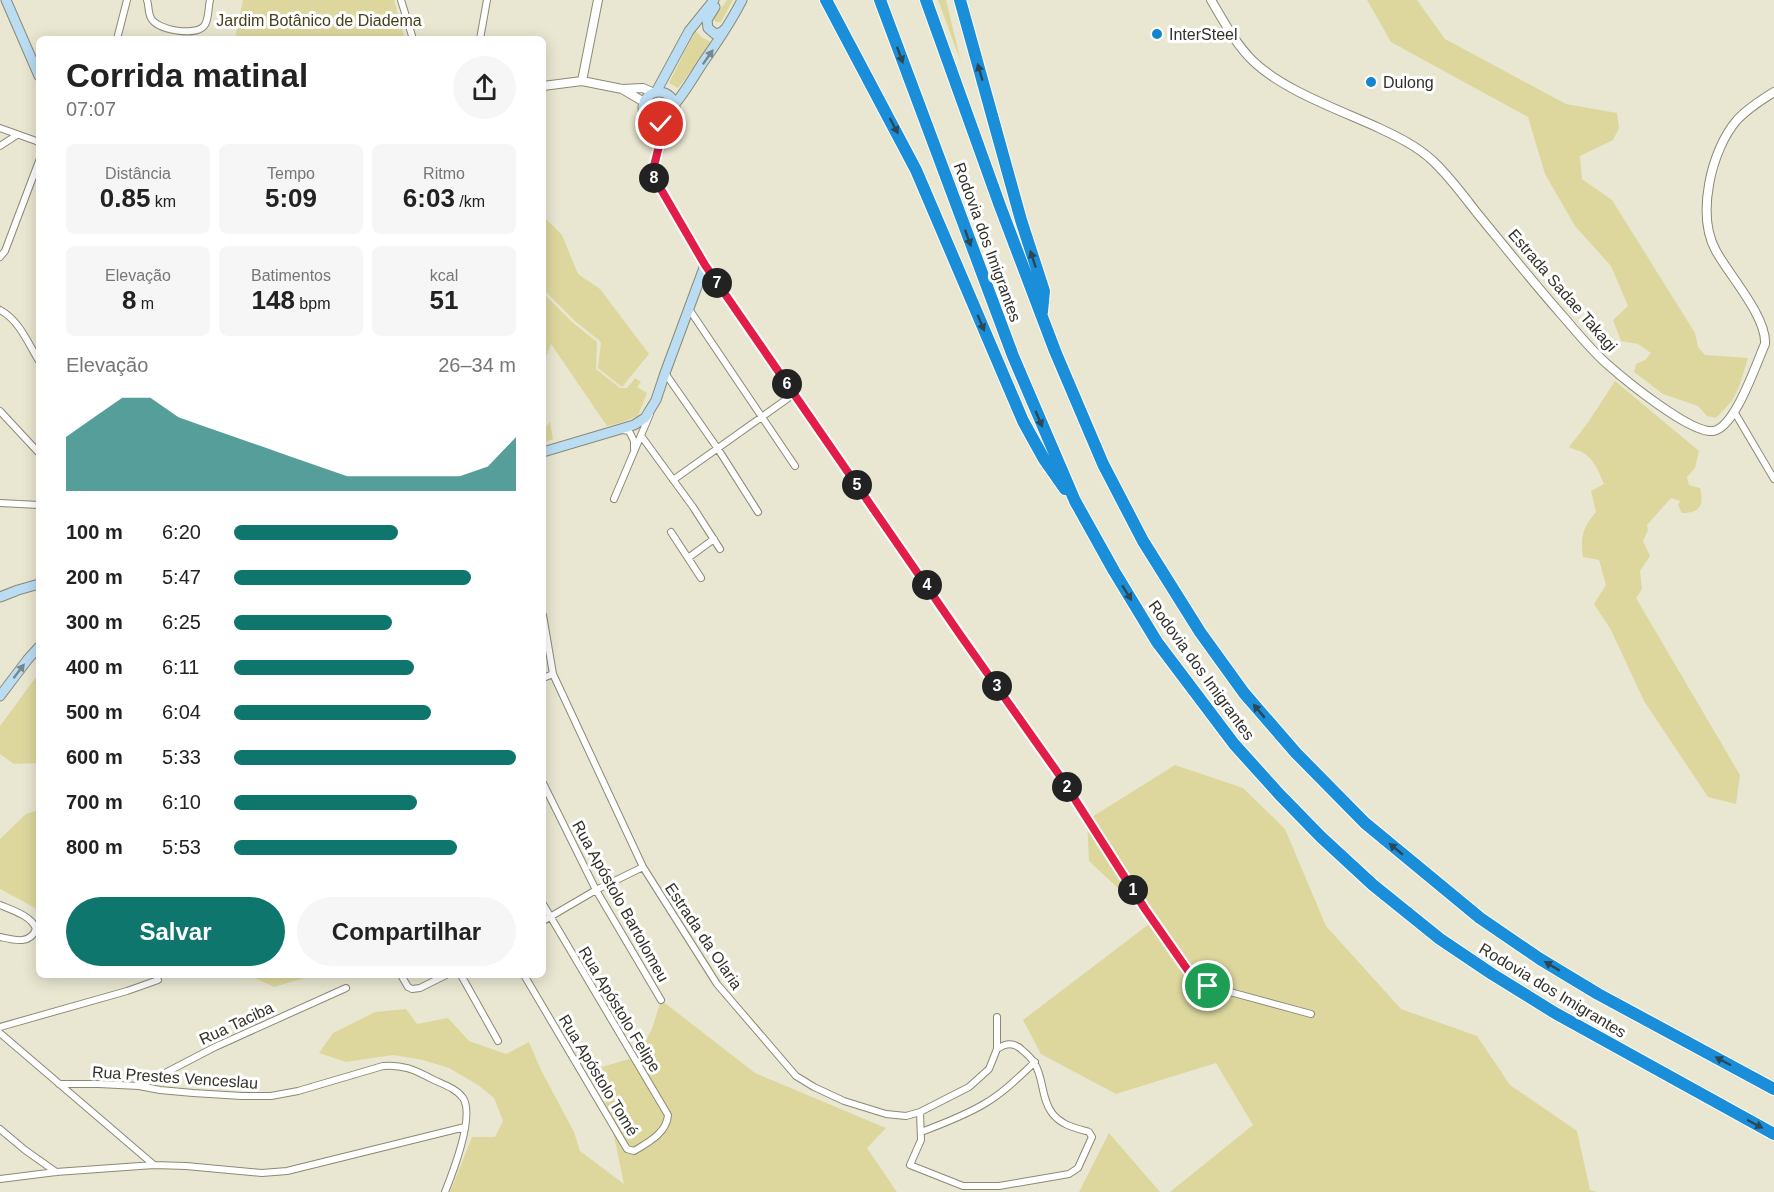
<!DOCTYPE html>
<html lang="pt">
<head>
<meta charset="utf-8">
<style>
	:root { --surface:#fff; --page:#f6f6f6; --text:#222; --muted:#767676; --accent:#0f766e }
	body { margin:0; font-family:Helvetica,sans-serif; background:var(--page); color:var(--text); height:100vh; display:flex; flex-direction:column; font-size:22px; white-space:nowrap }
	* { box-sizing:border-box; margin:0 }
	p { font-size:20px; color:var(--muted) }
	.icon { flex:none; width:33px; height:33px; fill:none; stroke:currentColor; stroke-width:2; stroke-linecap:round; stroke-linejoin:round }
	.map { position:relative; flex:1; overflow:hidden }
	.side { position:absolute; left:36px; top:36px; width:510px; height:942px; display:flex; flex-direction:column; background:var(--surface); border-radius:9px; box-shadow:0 3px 15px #0003 }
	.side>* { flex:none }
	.pin { position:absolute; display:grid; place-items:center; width:51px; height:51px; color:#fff; margin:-26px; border:3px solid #fff; border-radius:50%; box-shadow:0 2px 6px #0007 }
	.km { position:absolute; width:30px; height:30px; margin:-15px; border-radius:50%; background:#222; color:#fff; font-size:16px; line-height:30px; text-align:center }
	.round { display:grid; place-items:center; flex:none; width:63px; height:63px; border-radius:32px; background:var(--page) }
	.head { display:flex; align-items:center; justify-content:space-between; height:102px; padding:0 30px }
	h1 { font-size:33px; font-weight:700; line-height:45px }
	.metrics { display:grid; grid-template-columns:repeat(3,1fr); gap:9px; height:102px; padding:6px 30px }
	.metrics div { display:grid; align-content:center; border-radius:9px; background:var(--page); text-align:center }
	.metrics b { font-size:26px; font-weight:700 }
	.metrics small { font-size:16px; font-weight:400 }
	.metrics p { font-size:16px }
	.chart { height:168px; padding:12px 30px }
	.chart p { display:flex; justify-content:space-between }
	.chart svg { width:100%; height:108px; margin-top:6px; fill:var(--accent); opacity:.7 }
	.cta { display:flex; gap:12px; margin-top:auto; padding:12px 30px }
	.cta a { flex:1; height:69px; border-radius:36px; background:var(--accent); color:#fff; font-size:24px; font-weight:700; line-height:69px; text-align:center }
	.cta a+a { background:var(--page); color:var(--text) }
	ul { padding:0 30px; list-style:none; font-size:20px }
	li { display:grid; grid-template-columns:96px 72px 1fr; align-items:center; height:45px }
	li i { height:15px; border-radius:8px; background:var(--accent) }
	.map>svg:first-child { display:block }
	.green { fill:#ddd79e }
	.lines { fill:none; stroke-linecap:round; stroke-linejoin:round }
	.minor-casing { stroke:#8b8975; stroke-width:8 }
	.tertiary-casing { stroke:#8b8975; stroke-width:10 }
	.secondary-casing { stroke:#8b8975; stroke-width:11 }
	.motorway-casing { stroke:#fff; stroke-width:14 }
	.minor { stroke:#fff; stroke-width:6 }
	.tertiary { stroke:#fff; stroke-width:8 }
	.secondary { stroke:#bbddf4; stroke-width:9 }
	.motorway { stroke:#1b8ed9; stroke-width:12 }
	.oneway { fill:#2c4855 }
	.oneway2 { fill:#76878e }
	.route-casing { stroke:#fff; stroke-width:12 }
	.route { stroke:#e11d48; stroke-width:8 }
	.poi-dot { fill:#1185ce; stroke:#fff; stroke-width:2 }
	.labels { text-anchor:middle; stroke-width:6; stroke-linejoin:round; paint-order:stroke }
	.park-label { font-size:16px; fill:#46411a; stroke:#fff }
	.poi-label { font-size:16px; fill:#323129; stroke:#fff; text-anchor:start }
	.street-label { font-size:16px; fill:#323129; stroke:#fff }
</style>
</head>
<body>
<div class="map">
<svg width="1774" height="1192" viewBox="0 0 1774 1192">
	<rect width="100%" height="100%" fill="#e9e7d1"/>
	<path class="green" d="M243 0H394L405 39H235Z
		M727 0H733L721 22H716L714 19C717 12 723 7 727 0Z
		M938 0H946L961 62Z
		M1367 0H1417L1445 39 1566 104 1617 113 1619 128 1613 140 1580 156 1582 179 1612 200 1695 333 1698 347 1705 355 1748 358 1739 387 1732 401 1716 418 1707 416 1698 406 1663 394 1634 372 1636 364 1645 360 1651 353 1638 344 1621 341 1613 320 1628 306 1611 266 1575 226 1545 174 1528 117 1391 42Z
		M695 31 703 38 713 43 678 88 669 83Z
		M657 101H666L667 103 659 114 651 113V108Z
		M543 216 562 235 578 274 600 289 649 354 622 387 598 368 601 342 575 321 546 292 543 298Z
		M546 296 572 322 597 342 596 369 620 388H627L635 378 641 382 637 387 647 393 638 416 620 423 607 426 551 344 543 365V303Z
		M1615 381 1699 451 1695 468 1687 477 1689 485 1700 488C1704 504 1701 513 1682 513L1678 505 1680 501 1671 498 1647 525 1648 530 1643 541 1650 556 1640 571 1642 589 1636 598 1740 775 1736 804 1708 797 1644 701 1611 630 1594 604 1606 585 1599 560 1583 557C1580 537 1583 527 1596 512L1591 491 1604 484C1599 473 1594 458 1582 452 1578 450 1574 450 1569 447L1587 424Z
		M550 422 553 439 543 443V430Z
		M39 673V763L14 764 0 754V726Z
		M1175 765 1243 788 1285 829 1326 926 1401 1009 1477 1036 1510 1085 1577 1131 1590 1190 1597 1192H1170L1253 1125 1216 1063 1116 1094 1041 1054 1023 1020 1153 921 1089 861 1087 820Z
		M39 810V910L0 889V839L26 814Z
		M248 975H314L274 987Z
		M661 1000 755 1073 886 1128 867 1148 897 1192H450L472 1137H495L503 1121 494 1098 478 1085 449 1068 423 1060 393 1055 346 1062 319 1053 333 1033 375 1012 406 1009 417 1024 448 1018 469 1041 506 1054 529 1042 541 1070 574 1132 580 1151 624 1184 610 1117 595 1069 636 1057 652 1029Z
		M1109 1133 1160 1192H1079Z"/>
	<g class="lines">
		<defs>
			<path id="minor" d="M147 0C149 6 148 13 151 18 157 30 193 36 203 27 209 22 208 8 210 0
				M401 0 413 39
				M117 39 127 0
				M480 39 487 0
				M0 128 39 142
				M0 146 17 135
				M0 257 5 251 39 161
				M705 265 961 636 1060 776 1145 909 1189 972 1197 979 1208 986 1311 1014
				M689 309 795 466
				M0 310C19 320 28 343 39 361
				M665 373 718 449 758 512
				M0 411 39 453
				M1735 413 1774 479
				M622 430 629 431 634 441V449
				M642 437 693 507 720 549
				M673 480 794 394
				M614 499 650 414
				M0 503 39 505
				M671 532 701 578
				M688 558 714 539
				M543 615 553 674 643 867 717 984 796 1076 814 1087 844 1101 886 1114 906 1116 920 1112 969 1087 989 1069 997 1049V1017
				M543 678 553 674
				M543 783 596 890 661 1000
				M0 905C12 910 32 916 36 929 30 945 14 940 0 937
				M543 921 596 890 643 867
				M401 975 408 987 412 989 420 988 446 975
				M461 975 498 1041
				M524 975 627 1149 634 1151C647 1143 667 1133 668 1115L543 904
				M0 1027 127 991 158 980
				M0 1033 154 1165
				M59 1084H99L139 1086 160 1090 193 1093 242 1096H271L298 1091 383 1066C402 1064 415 1070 432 1079 442 1084 456 1088 463 1098 475 1116 453 1172 445 1192
				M140 1086 215 1047 346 988
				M920 1112 921 1140 910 1165 963 1186H999L1069 1174 1078 1168 1092 1137 1089 1132C1075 1128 1061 1125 1052 1113 1041 1098 1044 1080 1035 1064 1032 1059 1027 1054 1022 1050 1014 1042 1006 1043 997 1049
				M0 1129 25 1150 56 1172
				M921 1132C942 1124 964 1116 984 1104 1003 1093 1019 1077 1035 1062
				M0 1179 56 1172 154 1165 186 1166 262 1173 287 1171 465 1127"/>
			<path id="tertiary" d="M1211 0C1223 20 1235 43 1252 60 1282 90 1340 110 1379 128 1398 137 1417 146 1433 161 1449 176 1463 195 1477 213 1505 247 1532 281 1561 314 1576 331 1590 349 1607 364 1625 380 1691 434 1713 431 1735 428 1756 364 1765 344 1767 317 1729 275 1716 251 1696 215 1711 150 1737 120 1747 109 1761 100 1774 92
				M582 81 598 0
				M543 86 582 81 622 89 643 88 652 92
				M622 89 644 102"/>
			<path id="secondary" d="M6 0 39 76
				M715 7 707 20 708 28 715 34 722 32 726 28
				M656 92 689 31 714 0
				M643 108a16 16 0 1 1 32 0a16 16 0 1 1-32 0Z
				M674 105C686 91 694 76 704 61 718 41 731 22 742 0
				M543 452 634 425 645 418 656 400 665 373 705 265 655 179 654 166 667 121
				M0 597 18 590 39 584
				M0 696 28 659 39 647"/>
			<path id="motorway" d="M826 0 916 170 1023 421 1044 459 1065 489
				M880 0 1013 356 1075 501 1114 571 1157 642 1234 744 1280 795 1321 837 1373 885 1440 939 1492 974 1555 1013 1774 1134
				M926 0 1000 206 1055 351 1103 464 1143 541 1200 632 1244 693 1296 753 1365 823 1480 918 1540 959 1598 994 1774 1089
				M960 0 1021 220 1044 291 1042 312"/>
		</defs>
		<use href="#minor" class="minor-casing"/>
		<use href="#tertiary" class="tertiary-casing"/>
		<use href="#secondary" class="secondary-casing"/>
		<use href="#motorway" class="motorway-casing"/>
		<use href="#minor" class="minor"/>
		<use href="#tertiary" class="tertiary"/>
		<use href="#secondary" class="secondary"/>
		<use href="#motorway" class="motorway"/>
	</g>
	<defs><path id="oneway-solid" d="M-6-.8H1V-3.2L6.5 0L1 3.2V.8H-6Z" transform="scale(1.5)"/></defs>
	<g class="oneway">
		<use href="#oneway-solid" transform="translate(900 55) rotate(70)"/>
		<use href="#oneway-solid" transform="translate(980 72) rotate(-106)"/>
		<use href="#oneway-solid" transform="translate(894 126) rotate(62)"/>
		<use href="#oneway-solid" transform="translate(968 238) rotate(70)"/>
		<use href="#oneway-solid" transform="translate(1033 259) rotate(-108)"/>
		<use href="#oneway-solid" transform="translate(981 323) rotate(67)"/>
		<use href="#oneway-solid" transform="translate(1039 419) rotate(67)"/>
		<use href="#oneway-solid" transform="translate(1127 593) rotate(58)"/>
		<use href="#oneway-solid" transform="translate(1259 711) rotate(-130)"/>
		<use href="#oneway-solid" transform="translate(1396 849) rotate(-140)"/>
		<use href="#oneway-solid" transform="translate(1552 966) rotate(-149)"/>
		<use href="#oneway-solid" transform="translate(1723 1061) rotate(-152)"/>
		<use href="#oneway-solid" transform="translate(1755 1124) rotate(28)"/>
	</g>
	<g class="oneway2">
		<use href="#oneway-solid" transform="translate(708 57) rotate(-55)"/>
		<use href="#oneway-solid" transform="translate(19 671) rotate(-53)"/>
	</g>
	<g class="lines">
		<defs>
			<path id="route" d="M661 124 654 123 660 142 654 166 655 179 705 265 961 636 1060 776 1145 909 1189 972 1197 979 1208 986"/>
		</defs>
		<use href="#route" class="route-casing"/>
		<use href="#route" class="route"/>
	</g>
	<g class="poi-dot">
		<circle cx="1157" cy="34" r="6"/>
		<circle cx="1371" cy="82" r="6"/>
	</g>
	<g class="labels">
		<g class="park-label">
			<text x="319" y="26">Jardim Botânico de Diadema</text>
		</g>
		<g class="poi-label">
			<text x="1169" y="40">InterSteel</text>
			<text x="1383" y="88">Dulong</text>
		</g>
		<g class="street-label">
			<text transform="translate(988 242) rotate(70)" y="6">Rodovia dos Imigrantes</text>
			<text transform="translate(1563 290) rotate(49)" y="6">Estrada Sadae Takagi</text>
			<text transform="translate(1202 670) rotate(54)" y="6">Rodovia dos Imigrantes</text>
			<text transform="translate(621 901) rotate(61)" y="6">Rua Apóstolo Bartolomeu</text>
			<text transform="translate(704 936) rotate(56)" y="6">Estrada da Olaria</text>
			<text transform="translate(1553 990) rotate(31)" y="6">Rodovia dos Imigrantes</text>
			<text transform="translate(620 1009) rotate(59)" y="6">Rua Apóstolo Felipe</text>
			<text transform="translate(236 1023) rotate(-25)" y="6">Rua Taciba</text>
			<text transform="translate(599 1075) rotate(59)" y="6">Rua Apóstolo Tomé</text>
			<text transform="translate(175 1077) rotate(4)" y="6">Rua Prestes Venceslau</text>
		</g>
	</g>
</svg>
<div class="pin" style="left:1208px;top:986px;background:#1e9e55"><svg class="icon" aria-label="arrive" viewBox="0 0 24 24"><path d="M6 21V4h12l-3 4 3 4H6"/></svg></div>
<div class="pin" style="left:661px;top:124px;background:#d93025"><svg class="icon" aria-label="check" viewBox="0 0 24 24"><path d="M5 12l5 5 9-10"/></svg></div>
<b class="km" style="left:1133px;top:890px">1</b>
<b class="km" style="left:1067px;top:787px">2</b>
<b class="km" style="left:997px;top:686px">3</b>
<b class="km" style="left:927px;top:585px">4</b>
<b class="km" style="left:857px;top:485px">5</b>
<b class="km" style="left:787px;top:384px">6</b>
<b class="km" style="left:717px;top:283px">7</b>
<b class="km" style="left:654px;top:178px">8</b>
<section class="side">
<div class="head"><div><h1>Corrida matinal</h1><p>07:07</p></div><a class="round"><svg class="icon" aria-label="share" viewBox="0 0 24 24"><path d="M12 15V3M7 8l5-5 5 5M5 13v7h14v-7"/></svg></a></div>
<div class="metrics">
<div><p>Distância</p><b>0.85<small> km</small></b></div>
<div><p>Tempo</p><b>5:09</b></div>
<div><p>Ritmo</p><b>6:03<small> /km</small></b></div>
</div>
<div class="metrics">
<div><p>Elevação</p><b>8<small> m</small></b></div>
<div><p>Batimentos</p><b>148<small> bpm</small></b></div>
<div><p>kcal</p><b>51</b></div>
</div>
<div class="chart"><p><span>Elevação</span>26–34 m</p>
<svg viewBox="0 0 160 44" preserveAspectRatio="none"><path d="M0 44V22L10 14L20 6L30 6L40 14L50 18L60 22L70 26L80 30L90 34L100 38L110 38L120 38L130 38L140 38L150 34L160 22V44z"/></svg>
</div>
<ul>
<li><b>100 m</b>6:20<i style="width:58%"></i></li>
<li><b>200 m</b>5:47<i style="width:84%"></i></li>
<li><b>300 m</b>6:25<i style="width:56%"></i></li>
<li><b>400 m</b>6:11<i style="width:64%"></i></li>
<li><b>500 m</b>6:04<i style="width:70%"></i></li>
<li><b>600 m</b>5:33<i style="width:100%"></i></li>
<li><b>700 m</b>6:10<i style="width:65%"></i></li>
<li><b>800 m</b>5:53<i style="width:79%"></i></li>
</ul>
<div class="cta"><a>Salvar</a><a>Compartilhar</a></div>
</section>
</div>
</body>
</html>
